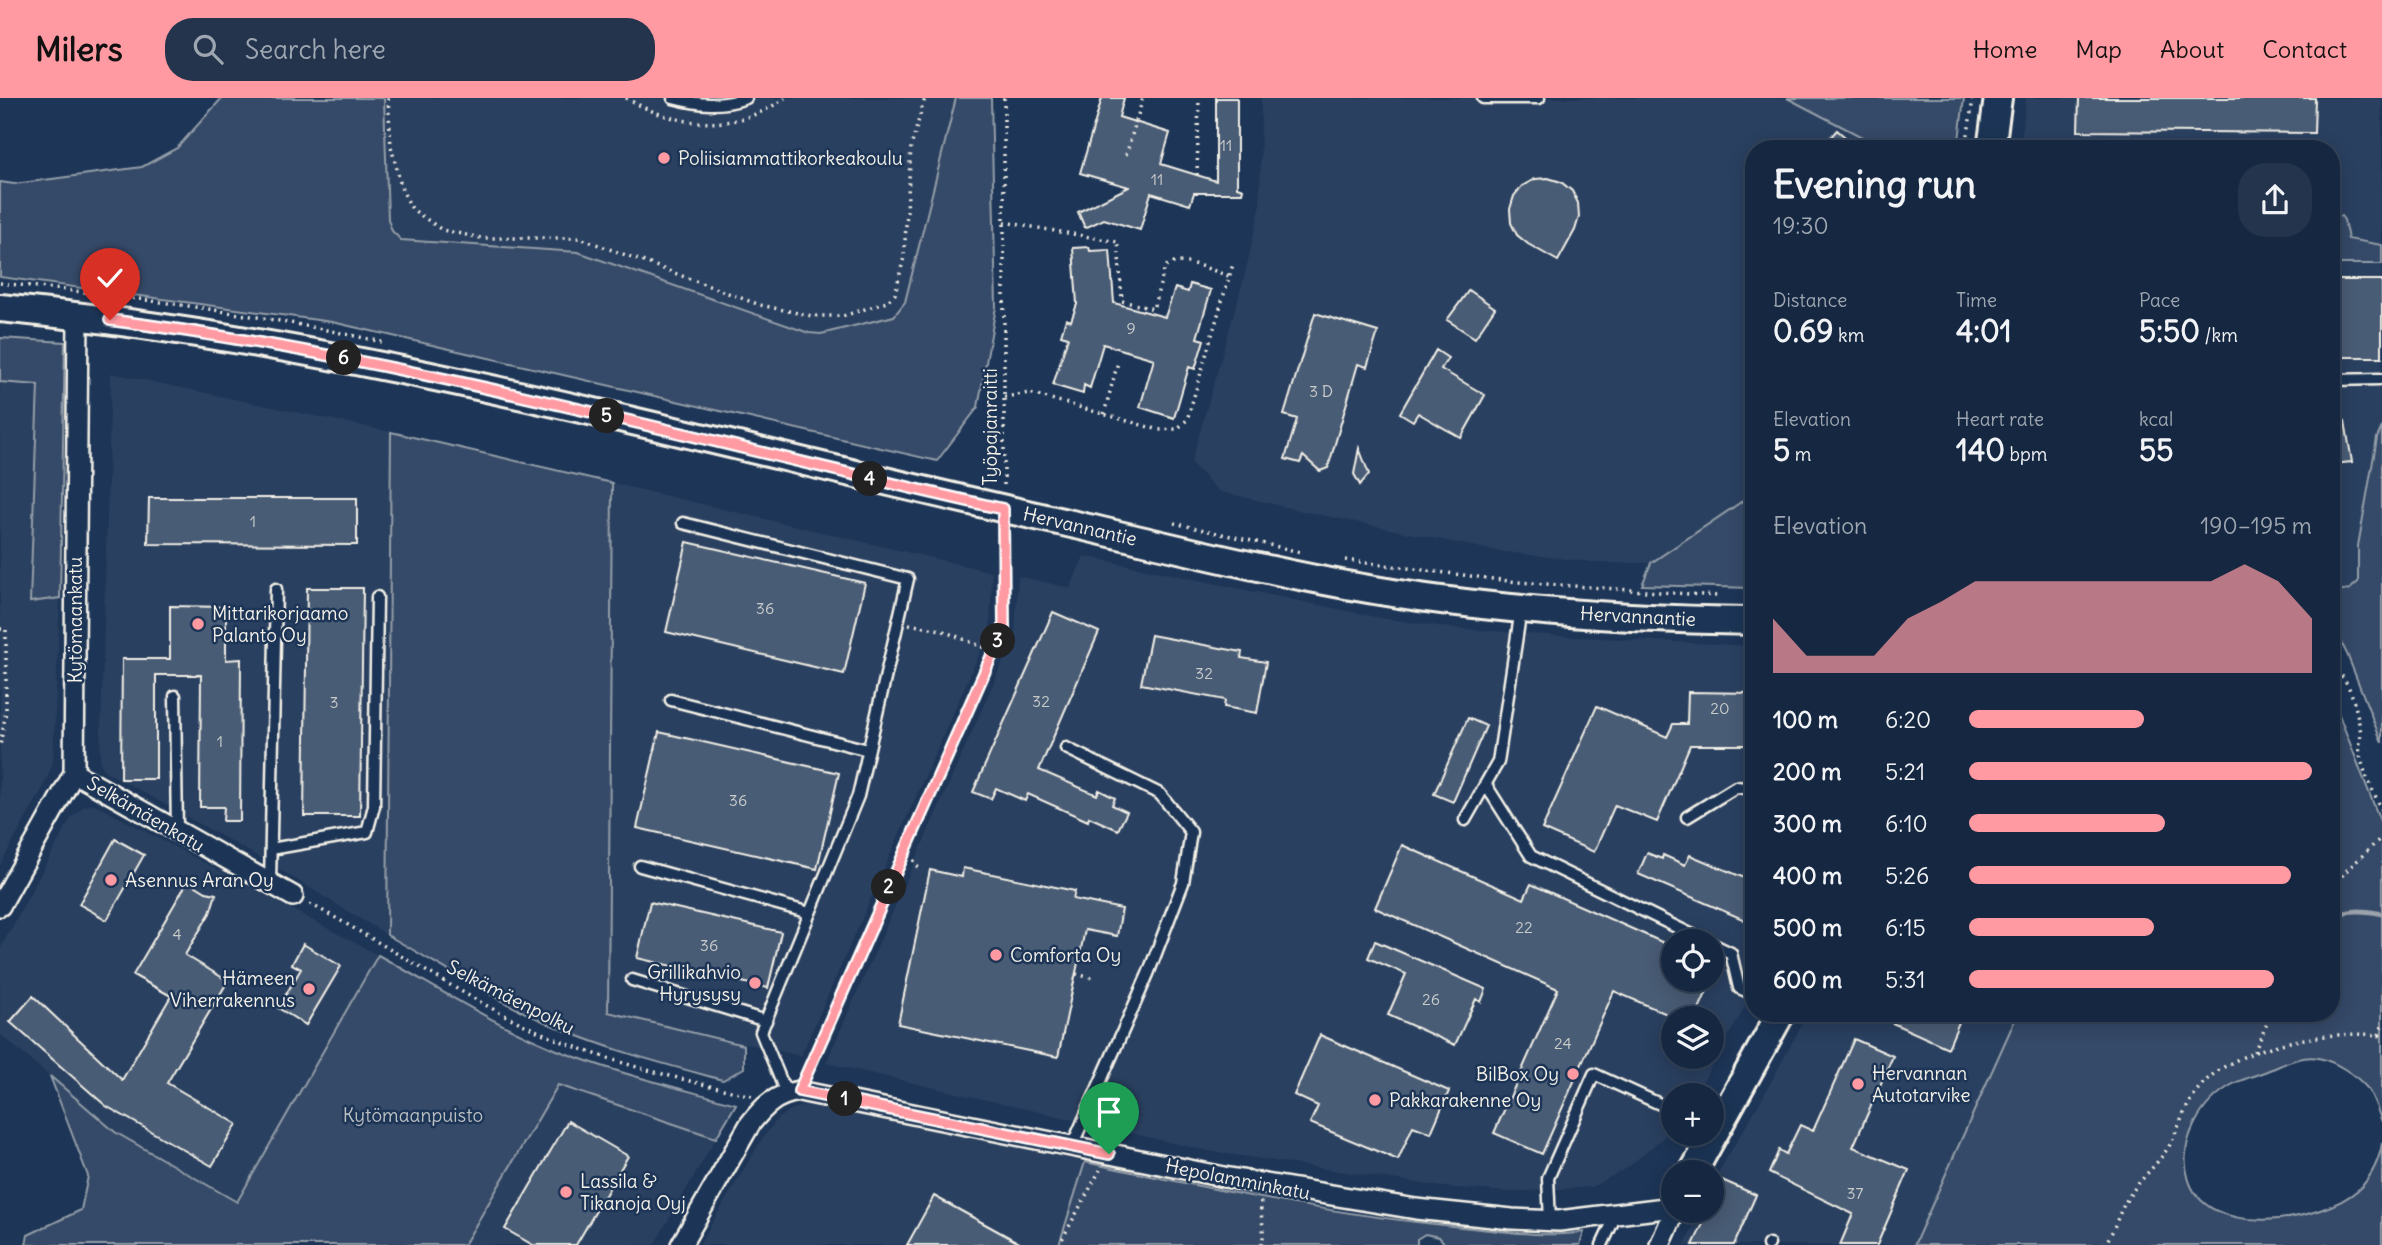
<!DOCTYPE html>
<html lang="en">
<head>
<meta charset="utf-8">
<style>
	:root { --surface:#162841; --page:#23344c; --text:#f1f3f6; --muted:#9ea6b1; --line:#35445a; --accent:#ff9aa2 }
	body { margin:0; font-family:Delius,sans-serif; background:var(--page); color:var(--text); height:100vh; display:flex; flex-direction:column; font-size:26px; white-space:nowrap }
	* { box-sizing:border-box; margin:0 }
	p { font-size:23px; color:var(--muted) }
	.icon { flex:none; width:38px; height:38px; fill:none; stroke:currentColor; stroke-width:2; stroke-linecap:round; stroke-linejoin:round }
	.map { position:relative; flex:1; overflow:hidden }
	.panel { position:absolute; left:1745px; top:42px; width:595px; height:882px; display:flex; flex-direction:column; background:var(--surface); border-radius:28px; box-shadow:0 4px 18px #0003,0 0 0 2px var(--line) }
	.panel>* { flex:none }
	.fabs { position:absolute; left:1661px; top:831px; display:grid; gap:14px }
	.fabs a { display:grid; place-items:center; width:63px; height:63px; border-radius:50%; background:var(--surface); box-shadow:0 4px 18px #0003,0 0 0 2px var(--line); font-size:35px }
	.pin { position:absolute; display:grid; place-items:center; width:60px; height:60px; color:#fff; margin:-72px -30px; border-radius:50% 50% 50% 0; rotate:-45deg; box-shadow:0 0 7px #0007 }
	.pin .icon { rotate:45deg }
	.km { position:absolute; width:35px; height:35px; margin:-18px; border-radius:50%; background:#222; color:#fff; font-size:19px; line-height:35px; text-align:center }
	.round { display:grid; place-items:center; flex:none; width:74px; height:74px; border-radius:28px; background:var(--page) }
	.head { display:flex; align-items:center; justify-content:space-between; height:119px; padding:0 28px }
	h1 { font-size:38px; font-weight:700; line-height:52px }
	.metrics { display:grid; grid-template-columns:repeat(3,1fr); gap:10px; height:119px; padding:7px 28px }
	.metrics div { display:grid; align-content:center }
	.metrics b { font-size:30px; font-weight:700 }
	.metrics small { font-size:19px; font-weight:400 }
	.metrics p { font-size:19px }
	.chart { height:196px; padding:14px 28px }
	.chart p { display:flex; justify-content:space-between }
	.chart svg { width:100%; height:126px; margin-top:7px; fill:var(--accent); opacity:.7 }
	ul { padding:0 28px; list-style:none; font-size:23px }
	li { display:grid; grid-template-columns:112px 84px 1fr; align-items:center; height:52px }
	li i { height:18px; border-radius:9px; background:var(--accent) }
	header { display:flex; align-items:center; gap:42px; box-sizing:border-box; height:98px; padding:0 35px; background:var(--accent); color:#111 }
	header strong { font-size:33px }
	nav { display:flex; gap:38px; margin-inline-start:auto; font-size:24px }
	.search { width:490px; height:63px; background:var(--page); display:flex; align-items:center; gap:18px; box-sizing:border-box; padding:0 24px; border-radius:28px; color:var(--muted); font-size:26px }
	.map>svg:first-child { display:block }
	.built { fill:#2a4060; fill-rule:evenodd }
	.green { fill:#354a67; stroke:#949ea8; stroke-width:2 }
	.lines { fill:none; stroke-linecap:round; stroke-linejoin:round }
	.stream { stroke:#9aa2ab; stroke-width:5 }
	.building { fill:#485b74; stroke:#f4f1e8; stroke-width:2 }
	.lane-casing { stroke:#f4f1e8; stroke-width:15 }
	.street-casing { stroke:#f4f1e8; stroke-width:24 }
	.secondary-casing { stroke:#f4f1e8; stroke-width:32 }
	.path { stroke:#f4f1e8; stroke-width:3.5; stroke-dasharray:2 5; stroke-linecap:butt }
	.lane { stroke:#1d3557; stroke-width:10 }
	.street { stroke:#1d3557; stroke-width:19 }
	.secondary { stroke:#1d3557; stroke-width:26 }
	.route-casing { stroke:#fff; stroke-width:14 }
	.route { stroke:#ff9aa2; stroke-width:9 }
	.poi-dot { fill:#ff9aa2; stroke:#1d3557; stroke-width:2.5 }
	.labels { text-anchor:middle; stroke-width:5; stroke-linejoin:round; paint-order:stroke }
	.number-label { font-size:16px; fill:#c9cccb }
	.poi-label { font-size:19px; fill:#f4f1e8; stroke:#1d3557; text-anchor:start }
	.street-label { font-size:19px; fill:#f4f1e8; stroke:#1d3557 }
	.park-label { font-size:19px; fill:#bbbfc1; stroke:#1d3557 }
</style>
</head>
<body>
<header>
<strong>Milers</strong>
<div class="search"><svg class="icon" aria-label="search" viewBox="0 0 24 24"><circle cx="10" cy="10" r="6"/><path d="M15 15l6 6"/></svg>Search here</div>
<nav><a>Home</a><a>Map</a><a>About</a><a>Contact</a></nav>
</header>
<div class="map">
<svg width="2382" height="1147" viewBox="0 0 2382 1147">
	<rect width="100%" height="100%" fill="#1d3557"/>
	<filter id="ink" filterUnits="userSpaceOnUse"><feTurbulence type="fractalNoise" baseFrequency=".0143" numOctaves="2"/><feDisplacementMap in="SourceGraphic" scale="14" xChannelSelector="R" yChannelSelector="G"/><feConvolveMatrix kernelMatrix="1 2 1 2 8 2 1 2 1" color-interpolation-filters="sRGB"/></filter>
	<g filter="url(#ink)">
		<path class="built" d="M384 0H956L906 203 894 218 821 236 809 235 578 154 401 142 392 133 388 121Z
			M1261 0H1787L1885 51H1754L1753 396 1651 465H1601L1496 453 1302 413 1218 393 1191 365 1244 180 1260 110Z
			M2026 0H2382V147L2348 140 2344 122 2331 120V51H2020Z
			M2331 166H2382V329L2377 340 2358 448 2359 477 2358 484 2350 491 2331 494Z
			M111 275 391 334 387 837 257 758 105 673 100 665Z
			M0 284 38 287 30 504 60 500 53 665 43 690 0 767Z
			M612 385 992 474 990 532 801 958 608 914Z
			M1084 458 1381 520 1452 530 1561 538 1753 548V895L1695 997 1673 998V1027L1664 1039 1627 1070 1592 1089 1510 1094 1443 1089 1208 1053 826 965 1015 536 1018 478 1070 490ZM1673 844H1712V882H1673ZM1673 920H1712V959H1673Z
			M94 706 378 857 237 1105 115 1034 0 936V851L71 720 84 708Z
			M1808 915H2018L1914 1147H1685L1700 1113H1712V1088L1715 1080 1760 1004Z
			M558 987 716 1040 654 1147H464Z
			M810 1006 1085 1064 1059 1147H699L762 1041 777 1021 792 1011Z"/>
		<path class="green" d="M222 0H384L388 121 392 133 401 142 578 154 809 235 821 236 894 218 905 204 956 0H991L996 209 978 309 937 363 332 224 0 179V84L14 86 142 69 177 50Z
			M1787 0H1964L1958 51H1885Z
			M2341 118 2344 122 2348 141 2382 147V166H2331V120Z
			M0 240 65 244 60 500 30 504 38 287 0 284Z
			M2382 329V645L2347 556 2341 544 2331 541V494L2350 491 2358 484V448L2377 340Z
			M391 334 612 385 608 914 744 947V970L723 982C668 967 613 953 561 931 500 906 444 869 387 837Z
			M1753 396V490L1642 487 1651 465Z
			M2331 596 2382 728V1024C2378 1014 2374 999 2367 990 2356 977 2335 963 2318 960 2302 957 2287 965 2272 971 2260 976 2245 980 2233 986 2201 1004 2178 1043 2188 1079 2204 1143 2322 1125 2359 1091 2371 1080 2380 1060 2382 1045V1147H1914L2018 915H2331Z
			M378 857C436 889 495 927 557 952 615 975 676 989 736 1006L716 1040 558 987 464 1147H26L28 1137 81 1112 88 1078 50 978 115 1034 237 1104Z
			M1085 1064C1210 1091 1335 1117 1462 1129 1503 1133 1544 1140 1584 1134L1580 1147H1446L1439 1139 1425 1136 1417 1141V1147H1059Z"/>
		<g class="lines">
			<path class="stream" d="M2331 820C2348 811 2364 812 2382 816"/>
		</g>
		<path class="building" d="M1102 0H1124L1119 19 1170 35 1161 66 1216 83V0H1237V89L1243 91 1242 95H1194L1190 107 1151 95 1140 132 1104 121 1085 130 1078 114 1129 89 1080 75Z
			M2079 0H2315L2314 35 2078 33Z
			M1837 32 1859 51H1820Z
			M1548 80 1561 84 1572 93 1578 105 1579 119 1575 132 1558 163 1528 146 1517 137 1511 125 1510 111 1514 98 1522 88 1535 81Z
			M1089 149 1090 153 1110 152 1114 205 1165 219 1175 190 1188 194 1190 186 1211 192 1197 240 1204 242 1195 271 1189 269 1174 320 1140 309 1154 261 1103 246 1090 290 1084 287 1083 296 1053 287 1068 239 1061 237 1066 221 1071 223 1077 206 1073 150Z
			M2331 182H2382V259H2331Z
			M1469 192 1495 210 1475 240 1447 222Z
			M1315 215 1378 234 1367 269 1358 266 1328 370 1320 373 1303 358 1300 365 1285 361 1297 321 1284 317Z
			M1436 252 1448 260 1441 271 1485 297 1461 340 1418 315 1413 323 1400 315Z
			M2345 323 2352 364 2331 366V326Z
			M1359 350 1369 376 1360 387 1354 376Z
			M149 400H357V447L148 446Z
			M687 444 865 485 844 576 666 534Z
			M307 490H363L360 718H304Z
			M170 508 226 509V562L241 561 240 723H223L224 709H200L201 577H156V681H121L122 561H170Z
			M1053 514 1099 534 1039 672 1097 697 1099 692 1115 700 1112 707 1127 714 1118 732 1089 719 1088 723 1028 696 1025 703 996 690 991 701 973 694Z
			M1151 537 1242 554 1241 560 1266 564 1257 615 1224 609 1225 602 1141 586Z
			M1688 594 1754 595V647H1690L1657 724 1615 707 1594 754 1542 731 1597 608 1667 639 1673 626H1687Z
			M1468 620 1486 628 1453 704 1434 696Z
			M659 634 839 675 817 771 637 730Z
			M115 741 144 757 107 822 79 806Z
			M1402 747 1524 801 1531 786 1673 849V882H1712L1695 920H1676L1614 893 1542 1056 1494 1035 1558 891 1375 810Z
			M1647 755 1662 761 1663 757 1685 767 1690 757 1754 784V826L1638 776Z
			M963 770 1075 793 1073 801 1122 811 1117 838 1085 832 1058 959 898 926 930 772 962 779Z
			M188 783 206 794 216 796 210 815 185 857 228 883 167 985 237 1026 212 1068 106 1008 10 924 33 898 122 982 171 898 133 877Z
			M650 804 781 834 768 890 637 860Z
			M1375 843 1486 891 1481 904 1476 901 1455 947 1388 917 1406 876 1368 860Z
			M303 846 341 868 306 927 278 910 301 871 292 866Z
			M1870 915H1963L1948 950Z
			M1320 937 1449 993 1431 1035 1413 1028 1398 1062 1310 1025 1318 1008 1294 997Z
			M1854 941 1893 958 1853 1049 1909 1072 1877 1147H1840L1853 1116 1769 1075 1779 1052 1786 1056 1800 1027 1813 1033Z
			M568 1023 628 1058 576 1147H533L505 1131Z
			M1722 1082 1756 1097 1734 1147H1693L1709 1113H1712V1106Z
			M934 1098 1023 1147H907Z"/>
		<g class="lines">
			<defs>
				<path id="lane" d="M673 0C699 7 721 9 746 0
					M1483 0H1539
					M2331 282 2380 281
					M683 425 908 481 858 698 761 934 786 995
					M175 598 177 733
					M671 602 868 652
					M1066 650 1160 696 1191 734 1183 785 1148 876 1072 1048
					M1486 687 1531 758 1707 844
					M1687 719 1736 689 1754 691
					M1465 722 1498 664 1521 511
					M271 751 367 734 374 708 377 499
					M640 768 810 815
					M270 785 276 491
					M1712 846 1731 855 1739 890 1754 896
					M632 882 766 923
					M1550 1123 1548 1080 1594 976 1673 1012
					M1602 1147 1616 1117
					M1768 1147 1769 1146"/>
				<path id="street" d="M74 675 293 798
					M0 808 74 675 78 218
					M681 1147 750 1026C764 1008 775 997 799 993L1224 1079 1416 1111 1512 1121 1559 1123 1673 1109
					M1660 1147 1675 1113"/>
				<path id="secondary" d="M1991 51 1998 0
					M0 210C361 244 710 346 1063 424 1150 444 1238 466 1325 483 1466 511 1611 521 1754 523
					M1693 1074 1781 915"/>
			</defs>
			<use href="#lane" class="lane-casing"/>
			<use href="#street" class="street-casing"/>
			<use href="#secondary" class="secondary-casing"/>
			<path class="path" d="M388 0 391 48 402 92 412 111 442 132 481 140H580L760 207 812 218H843L887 204 895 196 904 159 911 49 925 0
				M626 0C677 30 735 36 785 0
				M1004 0V390
				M1966 51 1973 0
				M1126 57 1143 0
				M1197 77 1199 0
				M1004 124 1118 144 1122 203 1153 211 1165 169C1181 156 1211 173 1229 178
				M0 185C128 198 256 215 382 244
				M1004 299 1030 295 1159 332 1177 331 1187 322 1233 166
				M1104 316 1118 264
				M1174 425 1300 454
				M1345 462 1517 484 1717 498
				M909 526 941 532 993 553
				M0 531H6V613L0 648
				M2331 569C2350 578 2356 610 2360 630 2362 638 2358 648 2360 657 2364 676 2374 695 2382 712
				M906 750 919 771
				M2331 804 2343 776 2382 739
				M310 806C394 850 474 908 563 944 623 968 689 983 752 998
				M1076 876 1096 881
				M2379 937 2382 928
				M2254 954 2272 915
				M805 978 1004 530V433
				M1059 1147 1100 1072
				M1261 1147C1267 1133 1259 1118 1261 1102
				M2104 1147C2115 1133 2118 1115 2128 1100 2139 1082 2156 1068 2168 1050 2178 1033 2183 1013 2194 997 2225 948 2326 932 2379 937L2382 940"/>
			<use href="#lane" class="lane"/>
			<use href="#street" class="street"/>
			<use href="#secondary" class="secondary"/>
		</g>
	</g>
	<g class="lines" filter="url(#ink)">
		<defs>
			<path id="route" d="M110 222C412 261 707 345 1003 411L1004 530 799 993 1109 1056"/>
		</defs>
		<use href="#route" class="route-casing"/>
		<use href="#route" class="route"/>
	</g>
	<g class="poi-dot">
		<circle cx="664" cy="60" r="7"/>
		<circle cx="198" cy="526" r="7"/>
		<circle cx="111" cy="782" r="7"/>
		<circle cx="996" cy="857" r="7"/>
		<circle cx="755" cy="885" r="7"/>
		<circle cx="309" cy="891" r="7"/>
		<circle cx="1573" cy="976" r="7"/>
		<circle cx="1858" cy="986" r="7"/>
		<circle cx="1375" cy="1002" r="7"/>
		<circle cx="566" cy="1094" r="7"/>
	</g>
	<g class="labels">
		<g class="number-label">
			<text x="1226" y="53">11</text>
			<text x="1157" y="87">11</text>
			<text x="1131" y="236">9</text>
			<text x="1321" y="299">3 D</text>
			<text x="253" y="429">1</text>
			<text x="765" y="516">36</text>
			<text x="1204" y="581">32</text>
			<text x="1041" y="609">32</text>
			<text x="334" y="610">3</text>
			<text x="1720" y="616">20</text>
			<text x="220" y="649">1</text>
			<text x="738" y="708">36</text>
			<text x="1524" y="835">22</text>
			<text x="177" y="842">4</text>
			<text x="709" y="853">36</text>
			<text x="1431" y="907">26</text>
			<text x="1563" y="951">24</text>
			<text x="1855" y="1101">37</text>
		</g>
		<g class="poi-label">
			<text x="678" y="67">Poliisiammattikorkeakoulu</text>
			<text x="212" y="522">Mittarikorjaamo<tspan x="212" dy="22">Palanto Oy</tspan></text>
			<text x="125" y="789">Asennus Aran Oy</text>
			<text x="1010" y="864">Comforta Oy</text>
			<text x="741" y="881" text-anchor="end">Grillikahvio<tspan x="741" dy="22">Hyrysysy</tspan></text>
			<text x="295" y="887" text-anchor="end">Hämeen<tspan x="295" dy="22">Viherrakennus</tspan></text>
			<text x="1872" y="982">Hervannan<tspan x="1872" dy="22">Autotarvike</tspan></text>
			<text x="1559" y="983" text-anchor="end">BilBox Oy</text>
			<text x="1389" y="1009">Pakkarakenne Oy</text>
			<text x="580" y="1090">Lassila &amp;<tspan x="580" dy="22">Tikanoja Oyj</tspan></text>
		</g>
		<g class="street-label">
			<text transform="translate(990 329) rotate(-90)" y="7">Työpajanraitti</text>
			<text transform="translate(1080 428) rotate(13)" y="7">Hervannantie</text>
			<text transform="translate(1638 518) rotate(3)" y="7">Hervannantie</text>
			<text transform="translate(75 522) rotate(-90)" y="7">Kytömaankatu</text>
			<text transform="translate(146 716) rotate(30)" y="7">Selkämäenkatu</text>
			<text transform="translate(511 899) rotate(27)" y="7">Selkämäenpolku</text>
			<text transform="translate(1238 1081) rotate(11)" y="7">Hepolamminkatu</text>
		</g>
		<g class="park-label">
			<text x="413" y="1024">Kytömaanpuisto</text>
		</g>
	</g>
</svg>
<div class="fabs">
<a><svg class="icon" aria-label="locate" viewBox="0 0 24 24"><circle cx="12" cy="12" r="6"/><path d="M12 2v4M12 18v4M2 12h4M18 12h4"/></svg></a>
<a><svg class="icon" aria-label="layers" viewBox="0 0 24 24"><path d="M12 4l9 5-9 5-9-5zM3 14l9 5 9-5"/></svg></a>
<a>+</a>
<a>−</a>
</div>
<div class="pin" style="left:1109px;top:1056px;background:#1e9e55"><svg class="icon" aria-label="arrive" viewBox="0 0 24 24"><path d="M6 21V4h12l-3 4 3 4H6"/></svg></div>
<div class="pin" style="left:110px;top:222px;background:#d93025"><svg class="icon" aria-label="check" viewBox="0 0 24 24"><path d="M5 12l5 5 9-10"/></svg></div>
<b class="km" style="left:845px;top:1001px">1</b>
<b class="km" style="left:889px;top:789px">2</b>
<b class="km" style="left:998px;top:543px">3</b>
<b class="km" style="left:870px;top:381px">4</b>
<b class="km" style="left:607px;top:318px">5</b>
<b class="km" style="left:344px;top:260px">6</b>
<section class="panel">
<div class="head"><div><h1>Evening run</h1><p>19:30</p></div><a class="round"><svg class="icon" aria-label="share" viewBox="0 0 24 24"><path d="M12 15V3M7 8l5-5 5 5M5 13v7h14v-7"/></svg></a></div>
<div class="metrics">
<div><p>Distance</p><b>0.69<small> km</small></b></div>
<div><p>Time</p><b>4:01</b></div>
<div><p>Pace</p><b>5:50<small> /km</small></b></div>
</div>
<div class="metrics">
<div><p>Elevation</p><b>5<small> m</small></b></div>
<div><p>Heart rate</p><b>140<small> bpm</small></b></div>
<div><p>kcal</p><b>55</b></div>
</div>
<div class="chart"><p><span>Elevation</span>190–195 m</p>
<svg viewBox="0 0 160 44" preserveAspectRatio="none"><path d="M0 44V25L10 38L20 38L30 38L40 25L50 19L60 12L70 12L80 12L90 12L100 12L110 12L120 12L130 12L140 6L150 12L160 25V44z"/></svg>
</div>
<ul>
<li><b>100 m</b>6:20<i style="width:51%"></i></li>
<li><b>200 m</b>5:21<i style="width:100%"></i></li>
<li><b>300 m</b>6:10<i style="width:57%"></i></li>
<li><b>400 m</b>5:26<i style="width:94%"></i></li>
<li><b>500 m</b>6:15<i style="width:54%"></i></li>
<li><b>600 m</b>5:31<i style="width:89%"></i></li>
</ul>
</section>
</div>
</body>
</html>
